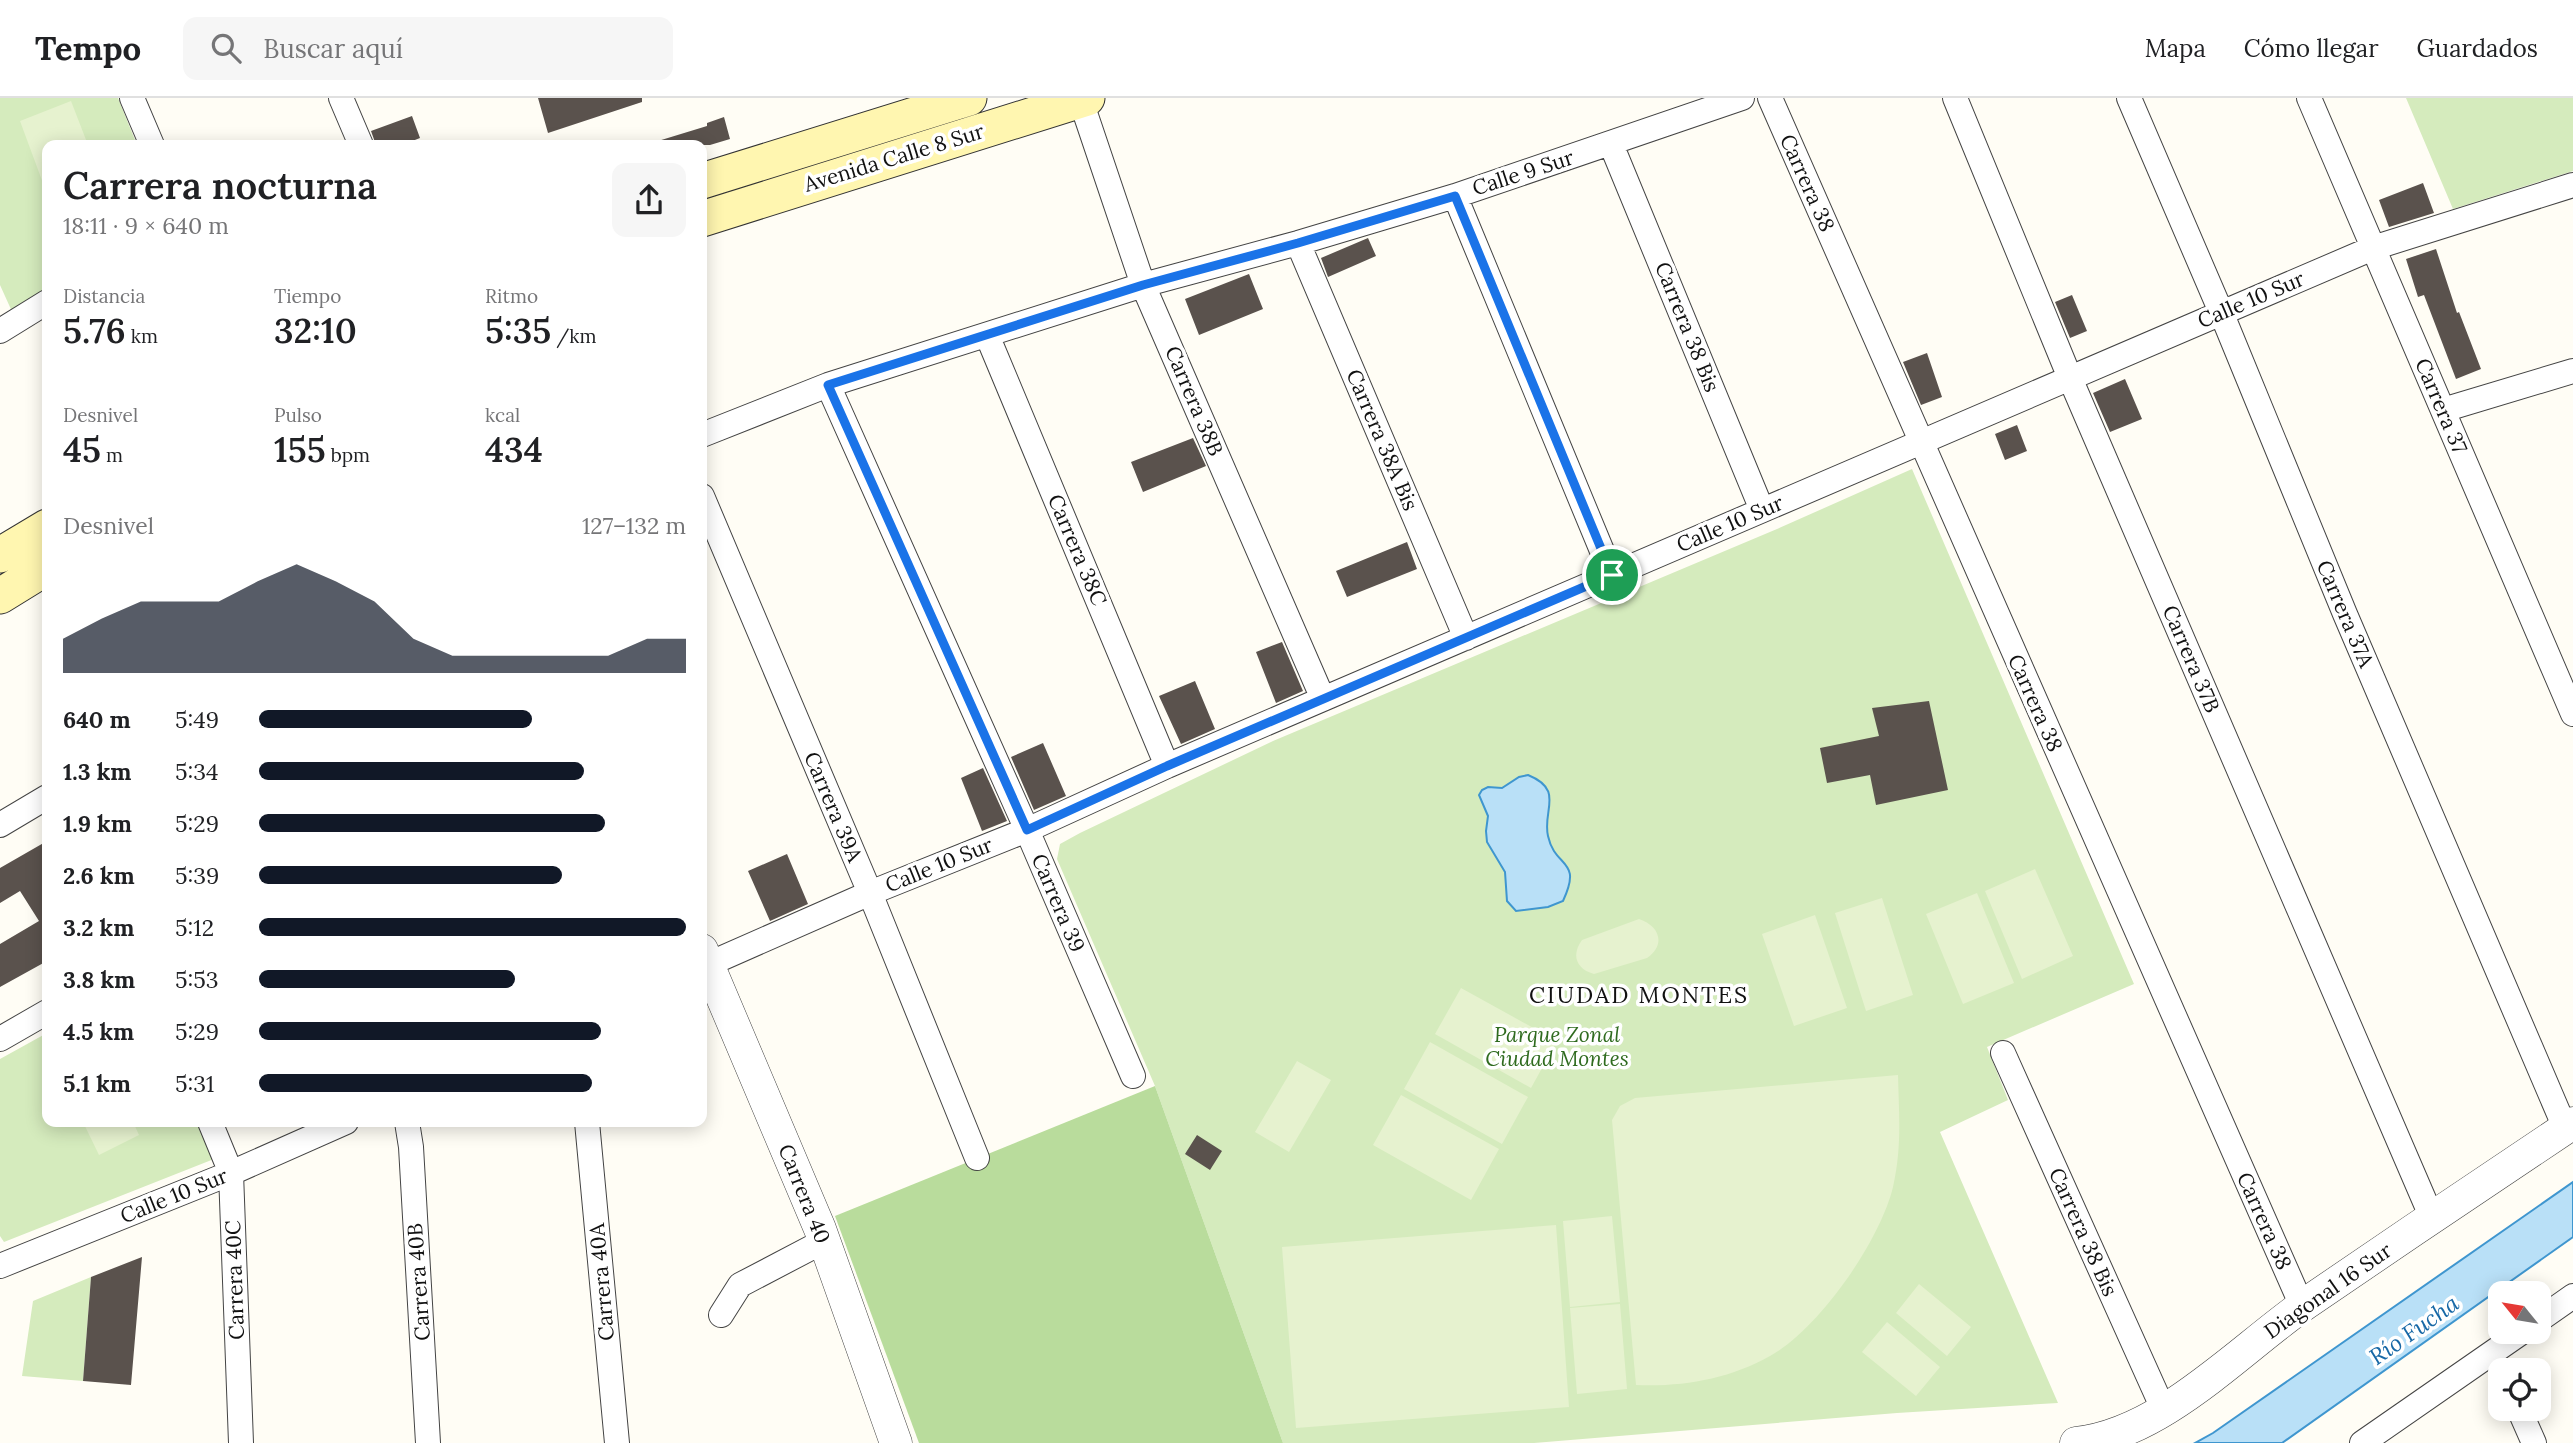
<!DOCTYPE html>
<html lang="es">
<head>
<meta charset="utf-8">
<style>
	:root { --surface:#fff; --page:#f6f6f6; --text:#202124; --muted:#757577; --line:#e0e0e0; --accent:#111827 }
	body { margin:0; font-family:Lora,serif; background:var(--page); color:var(--text); height:100vh; display:flex; flex-direction:column; font-size:26px; white-space:nowrap }
	* { box-sizing:border-box; margin:0 }
	p { font-size:23px; color:var(--muted) }
	.icon { flex:none; width:38px; height:38px; fill:none; stroke:currentColor; stroke-width:2; stroke-linecap:round; stroke-linejoin:round }
	.map { position:relative; flex:1; overflow:hidden }
	.side { position:absolute; left:42px; top:42px; width:665px; height:987px; display:flex; flex-direction:column; background:var(--surface); border-radius:14px; box-shadow:0 4px 18px #0003 }
	.side>* { flex:none }
	.needle { width:46px; rotate:300deg }
	.controls { position:absolute; left:2488px; top:1183px; display:grid; gap:14px }
	.controls a { display:grid; place-items:center; width:63px; height:63px; border-radius:14px; background:var(--surface); box-shadow:0 4px 18px #0003; font-size:35px }
	.pin { position:absolute; display:grid; place-items:center; width:60px; height:60px; color:#fff; margin:-30px; border:4px solid #fff; border-radius:50%; box-shadow:0 2px 7px #0007 }
	.round { display:grid; place-items:center; flex:none; width:74px; height:74px; border-radius:14px; background:var(--page) }
	.head { display:flex; align-items:center; justify-content:space-between; height:119px; padding:0 21px }
	h1 { font-size:38px; font-weight:600; line-height:52px }
	.stats { display:grid; grid-template-columns:repeat(3,1fr); gap:10px; height:119px; padding:7px 21px }
	.stats div { display:grid; align-content:center }
	.stats b { font-size:35px; font-weight:600 }
	.stats small { font-size:19px; font-weight:400 }
	.stats p { font-size:19px }
	.chart { height:196px; padding:14px 21px }
	.chart p { display:flex; justify-content:space-between }
	.chart svg { width:100%; height:126px; margin-top:7px; fill:var(--accent); opacity:.7 }
	ul { padding:0 21px; list-style:none; font-size:23px }
	li { display:grid; grid-template-columns:112px 84px 1fr; align-items:center; height:52px }
	li i { height:18px; border-radius:9px; background:var(--accent) }
	header { display:flex; align-items:center; gap:42px; box-sizing:border-box; height:98px; padding:0 35px; background:var(--surface); border-bottom:2px solid var(--line) }
	header strong { font-size:33px }
	nav { display:flex; gap:38px; margin-inline-start:auto; font-size:24px }
	.search { width:490px; height:63px; background:var(--page); display:flex; align-items:center; gap:18px; box-sizing:border-box; padding:0 24px; border-radius:14px; color:var(--muted); font-size:26px }
	.map>svg:first-child { display:block }
	.green { fill:#d5ebbd }
	.forest { fill:#b9dc9c }
	.pitch { fill:#e6f2cf }
	.water { fill:#b9e0f7; stroke:#3f96cf; stroke-width:2 }
	.building { fill:#5a524d }
	.lines { fill:none; stroke-linecap:round; stroke-linejoin:round }
	.minor-casing { stroke:#444; stroke-width:26 }
	.tertiary-casing { stroke:#444; stroke-width:33 }
	.secondary-casing { stroke:#333; stroke-width:37 }
	.minor { stroke:#fff; stroke-width:24 }
	.tertiary { stroke:#fff; stroke-width:32 }
	.secondary { stroke:#fff6b0; stroke-width:35 }
	.route-casing { stroke:#fff; stroke-width:14 }
	.route { stroke:#1a73e8; stroke-width:9 }
	.labels { text-anchor:middle; stroke-width:7; stroke-linejoin:round; paint-order:stroke }
	.street-label { font-size:21px; fill:#111; stroke:#fff }
	.park-label { font-size:21px; font-style:italic; fill:#2f6b1f; stroke:#fff }
	.neighbourhood-label { font-size:23px; letter-spacing:2px; fill:#111; stroke:#fff }
	.water-label { font-size:23px; font-style:italic; fill:#1768a6; stroke:#fff }
</style>
</head>
<body>
<header>
<strong>Tempo</strong>
<div class="search"><svg class="icon" aria-label="search" viewBox="0 0 24 24"><circle cx="10" cy="10" r="6"/><path d="M15 15l6 6"/></svg>Buscar aquí</div>
<nav><a>Mapa</a><a>Cómo llegar</a><a>Guardados</a></nav>
</header>
<div class="map">
<svg width="2573" height="1345" viewBox="0 0 2573 1345">
	<rect width="100%" height="100%" fill="#fffdf5"/>
	<path class="green" d="M0 0H118L137 47H47V198L14 218 0 187Z
		M2406 0H2573V73L2453 111Z
		M1912 371 2134 886 1987 949 2008 1002 1940 1034 2058 1305 1897 1315 1534 1345H1283L1155 988 1057 761 1060 746 1080 735 1273 643 1777 431Z
		M47 935V1024H199L214 1061 4 1144 0 1138V961Z
		M91 1179 83 1283 22 1278 33 1203Z"/>
	<path class="forest" d="M1155 988 1283 1345H919L835 1118Z"/>
	<path class="pitch" d="M71 3 88 47H47V96L20 23Z
		M2035 771 2073 858 2022 881 1985 793Z
		M1977 795 2014 885 1963 906 1926 816Z
		M1882 800 1913 897 1866 913 1835 815Z
		M1815 817 1847 910 1794 928 1762 836Z
		M1639 821C1660 828 1666 847 1647 860L1594 876C1576 871 1571 857 1582 842Z
		M1461 890 1557 943 1531 990 1435 936Z
		M1430 944 1528 999 1502 1046 1404 991Z
		M1297 963 1331 982 1289 1054 1255 1034Z
		M1898 977C1899 1018 1902 1049 1893 1089 1880 1143 1819 1231 1770 1258 1729 1281 1683 1289 1636 1287L1612 1022 1620 1008 1635 1000Z
		M1401 997 1499 1051 1471 1102 1373 1047Z
		M83 1024H133L139 1037 99 1057Z
		M1612 1118 1620 1204 1570 1209 1563 1123Z
		M1556 1127 1569 1309 1296 1330 1282 1149Z
		M1919 1186 1971 1229 1947 1258 1896 1215Z
		M1620 1206 1627 1291 1577 1296 1570 1210Z
		M1887 1224 1940 1269 1916 1298 1862 1254Z"/>
	<path class="water" d="M1528 677C1565 692 1542 712 1548 738 1555 771 1583 760 1563 803L1548 809 1516 813 1507 803 1505 774 1487 744 1486 733 1488 718 1479 697 1482 692 1488 689 1502 690 1519 679Z
		M2573 1084V1139L2282 1345H2195L2213 1335Z"/>
	<path class="building" d="M538 0H642V4L548 35Z
		M412 18 420 40 402 47H376L371 33Z
		M724 19 730 41 710 47H659L658 43 707 28V25Z
		M2423 85 2434 115 2389 129 2379 102Z
		M1368 140 1376 158 1328 179 1321 160Z
		M2436 151 2457 215 2459 214 2481 271 2456 281 2424 197 2418 199 2406 161Z
		M1249 176 1263 211 1199 237 1185 201Z
		M2072 197 2087 233 2070 240 2055 204Z
		M1927 255 1942 299 1921 307 1903 264Z
		M2125 281 2142 321 2110 334 2093 295Z
		M2017 327 2027 353 2005 362 1995 336Z
		M1193 340 1206 368 1143 394 1131 364Z
		M1407 444 1417 471 1347 499 1336 473Z
		M1282 544 1303 593 1276 605 1256 554Z
		M1195 583 1215 631 1181 646 1159 598Z
		M1929 603 1948 692 1876 707 1870 677 1827 685 1820 650 1879 638 1872 610Z
		M1043 645 1066 698 1034 712 1011 659Z
		M983 670 1007 723 982 733 961 680Z
		M47 743V863L0 889V846L39 823 20 793 0 805V770Z
		M787 756 808 806 770 823 748 773Z
		M1197 1037 1222 1053 1210 1072 1185 1056Z
		M142 1159 131 1287 83 1283 91 1179Z"/>
	<g class="lines">
		<defs>
			<path id="minor" d="M132 0 152 47
				M341 0 361 47
				M1080 0 1143 187 1323 601
				M1770 0 2302 1208
				M1955 0 2070 280 2432 1120
				M2129 0 2221 214 2345 516 2565 1030
				M2309 0 2573 616
				M1611 46 1762 412
				M1455 98 1612 477
				M1298 145 1466 540
				M0 233 47 204
				M987 237 1167 668
				M828 287 1027 732 1133 978
				M2443 312 2573 273
				M702 337 828 287 1143 187 1298 145 1455 98 1742 0
				M702 398 870 795 977 1060
				M0 727 47 699
				M702 869 870 795 1027 732 1167 668 2373 150 2573 87
				M0 941 47 914
				M2003 955 2164 1313
				M210 1024 231 1075 241 1345
				M407 1024 411 1049 428 1345
				M587 1024 617 1345
				M0 1168 231 1075 346 1024
				M721 1217 740 1187 824 1143
				M2539 1222 2573 1198
				M2519 1311 2534 1345
				M2362 1345 2522 1234"/>
			<path id="tertiary" d="M702 852 820 1131 896 1345
				M2076 1345C2161 1336 2237 1254 2305 1206 2394 1145 2483 1085 2573 1025"/>
			<path id="secondary" d="M702 83 969 0
				M702 121 1087 0
				M0 457 47 429
				M0 498 47 469"/>
		</defs>
		<use href="#minor" class="minor-casing"/>
		<use href="#tertiary" class="tertiary-casing"/>
		<use href="#secondary" class="secondary-casing"/>
		<use href="#minor" class="minor"/>
		<use href="#tertiary" class="tertiary"/>
		<use href="#secondary" class="secondary"/>
	</g>
	<g class="lines">
		<defs>
			<path id="route" d="M1455 98 1612 477 1167 668 1027 732 828 287 1143 187 1298 145Z"/>
		</defs>
		<use href="#route" class="route-casing"/>
		<use href="#route" class="route"/>
	</g>
	<g class="labels">
		<g class="street-label">
			<text transform="translate(894 60) rotate(-17)" y="7">Avenida Calle 8 Sur</text>
			<text transform="translate(1523 75) rotate(-18)" y="7">Calle 9 Sur</text>
			<text transform="translate(1807 85) rotate(66)" y="7">Carrera 38</text>
			<text transform="translate(2251 202) rotate(-23)" y="7">Calle 10 Sur</text>
			<text transform="translate(1687 229) rotate(68)" y="7">Carrera 38 Bis</text>
			<text transform="translate(1194 303) rotate(67)" y="7">Carrera 38B</text>
			<text transform="translate(2441 308) rotate(67)" y="7">Carrera 37</text>
			<text transform="translate(1382 342) rotate(67)" y="7">Carrera 38A Bis</text>
			<text transform="translate(1730 426) rotate(-23)" y="7">Calle 10 Sur</text>
			<text transform="translate(1077 452) rotate(67)" y="7">Carrera 38C</text>
			<text transform="translate(2345 516) rotate(67)" y="7">Carrera 37A</text>
			<text transform="translate(2191 561) rotate(67)" y="7">Carrera 37B</text>
			<text transform="translate(2035 605) rotate(66)" y="7">Carrera 38</text>
			<text transform="translate(833 709) rotate(67)" y="7">Carrera 39A</text>
			<text transform="translate(939 767) rotate(-22)" y="7">Calle 10 Sur</text>
			<text transform="translate(1058 805) rotate(67)" y="7">Carrera 39</text>
			<text transform="translate(804 1096) rotate(68)" y="7">Carrera 40</text>
			<text transform="translate(174 1098) rotate(-22)" y="7">Calle 10 Sur</text>
			<text transform="translate(2264 1123) rotate(66)" y="7">Carrera 38</text>
			<text transform="translate(2083 1134) rotate(66)" y="7">Carrera 38 Bis</text>
			<text transform="translate(235 1182) rotate(-92)" y="7">Carrera 40C</text>
			<text transform="translate(419 1184) rotate(-94)" y="7">Carrera 40B</text>
			<text transform="translate(602 1184) rotate(-95)" y="7">Carrera 40A</text>
			<text transform="translate(2328 1193) rotate(-35)" y="7">Diagonal 16 Sur</text>
		</g>
		<g class="park-label">
			<text x="1557" y="944">Parque Zonal<tspan x="1557" dy="24">Ciudad Montes</tspan></text>
		</g>
		<g class="neighbourhood-label">
			<text x="1639" y="905">CIUDAD MONTES</text>
		</g>
		<g class="water-label">
			<text transform="translate(2414 1232) rotate(-35)" y="8">Río Fucha</text>
		</g>
	</g>
</svg>
<div class="controls">
<a><svg class="needle" viewBox="-14 -14 28 28"><path d="M0-13l5 13h-10z" fill="#e53935"/><path d="M0 13l5-13h-10z" fill="#757577"/></svg></a>
<a><svg class="icon" aria-label="locate" viewBox="0 0 24 24"><circle cx="12" cy="12" r="6"/><path d="M12 2v4M12 18v4M2 12h4M18 12h4"/></svg></a>
</div>
<div class="pin" style="left:1612px;top:477px;background:#1e9e55"><svg class="icon" aria-label="arrive" viewBox="0 0 24 24"><path d="M6 21V4h12l-3 4 3 4H6"/></svg></div>
<section class="side">
<div class="head"><div><h1>Carrera nocturna</h1><p>18:11 · 9 × 640 m</p></div><a class="round"><svg class="icon" aria-label="share" viewBox="0 0 24 24"><path d="M12 15V3M7 8l5-5 5 5M5 13v7h14v-7"/></svg></a></div>
<div class="stats">
<div><p>Distancia</p><b>5.76<small> km</small></b></div>
<div><p>Tiempo</p><b>32:10</b></div>
<div><p>Ritmo</p><b>5:35<small> /km</small></b></div>
</div>
<div class="stats">
<div><p>Desnivel</p><b>45<small> m</small></b></div>
<div><p>Pulso</p><b>155<small> bpm</small></b></div>
<div><p>kcal</p><b>434</b></div>
</div>
<div class="chart"><p><span>Desnivel</span>127–132 m</p>
<svg viewBox="0 0 160 44" preserveAspectRatio="none"><path d="M0 44V32L10 25L20 19L30 19L40 19L50 12L60 6L70 12L80 19L90 32L100 38L110 38L120 38L130 38L140 38L150 32L160 32V44z"/></svg>
</div>
<ul>
<li><b>640 m</b>5:49<i style="width:64%"></i></li>
<li><b>1.3 km</b>5:34<i style="width:76%"></i></li>
<li><b>1.9 km</b>5:29<i style="width:81%"></i></li>
<li><b>2.6 km</b>5:39<i style="width:71%"></i></li>
<li><b>3.2 km</b>5:12<i style="width:100%"></i></li>
<li><b>3.8 km</b>5:53<i style="width:60%"></i></li>
<li><b>4.5 km</b>5:29<i style="width:80%"></i></li>
<li><b>5.1 km</b>5:31<i style="width:78%"></i></li>
</ul>
</section>
</div>
</body>
</html>
